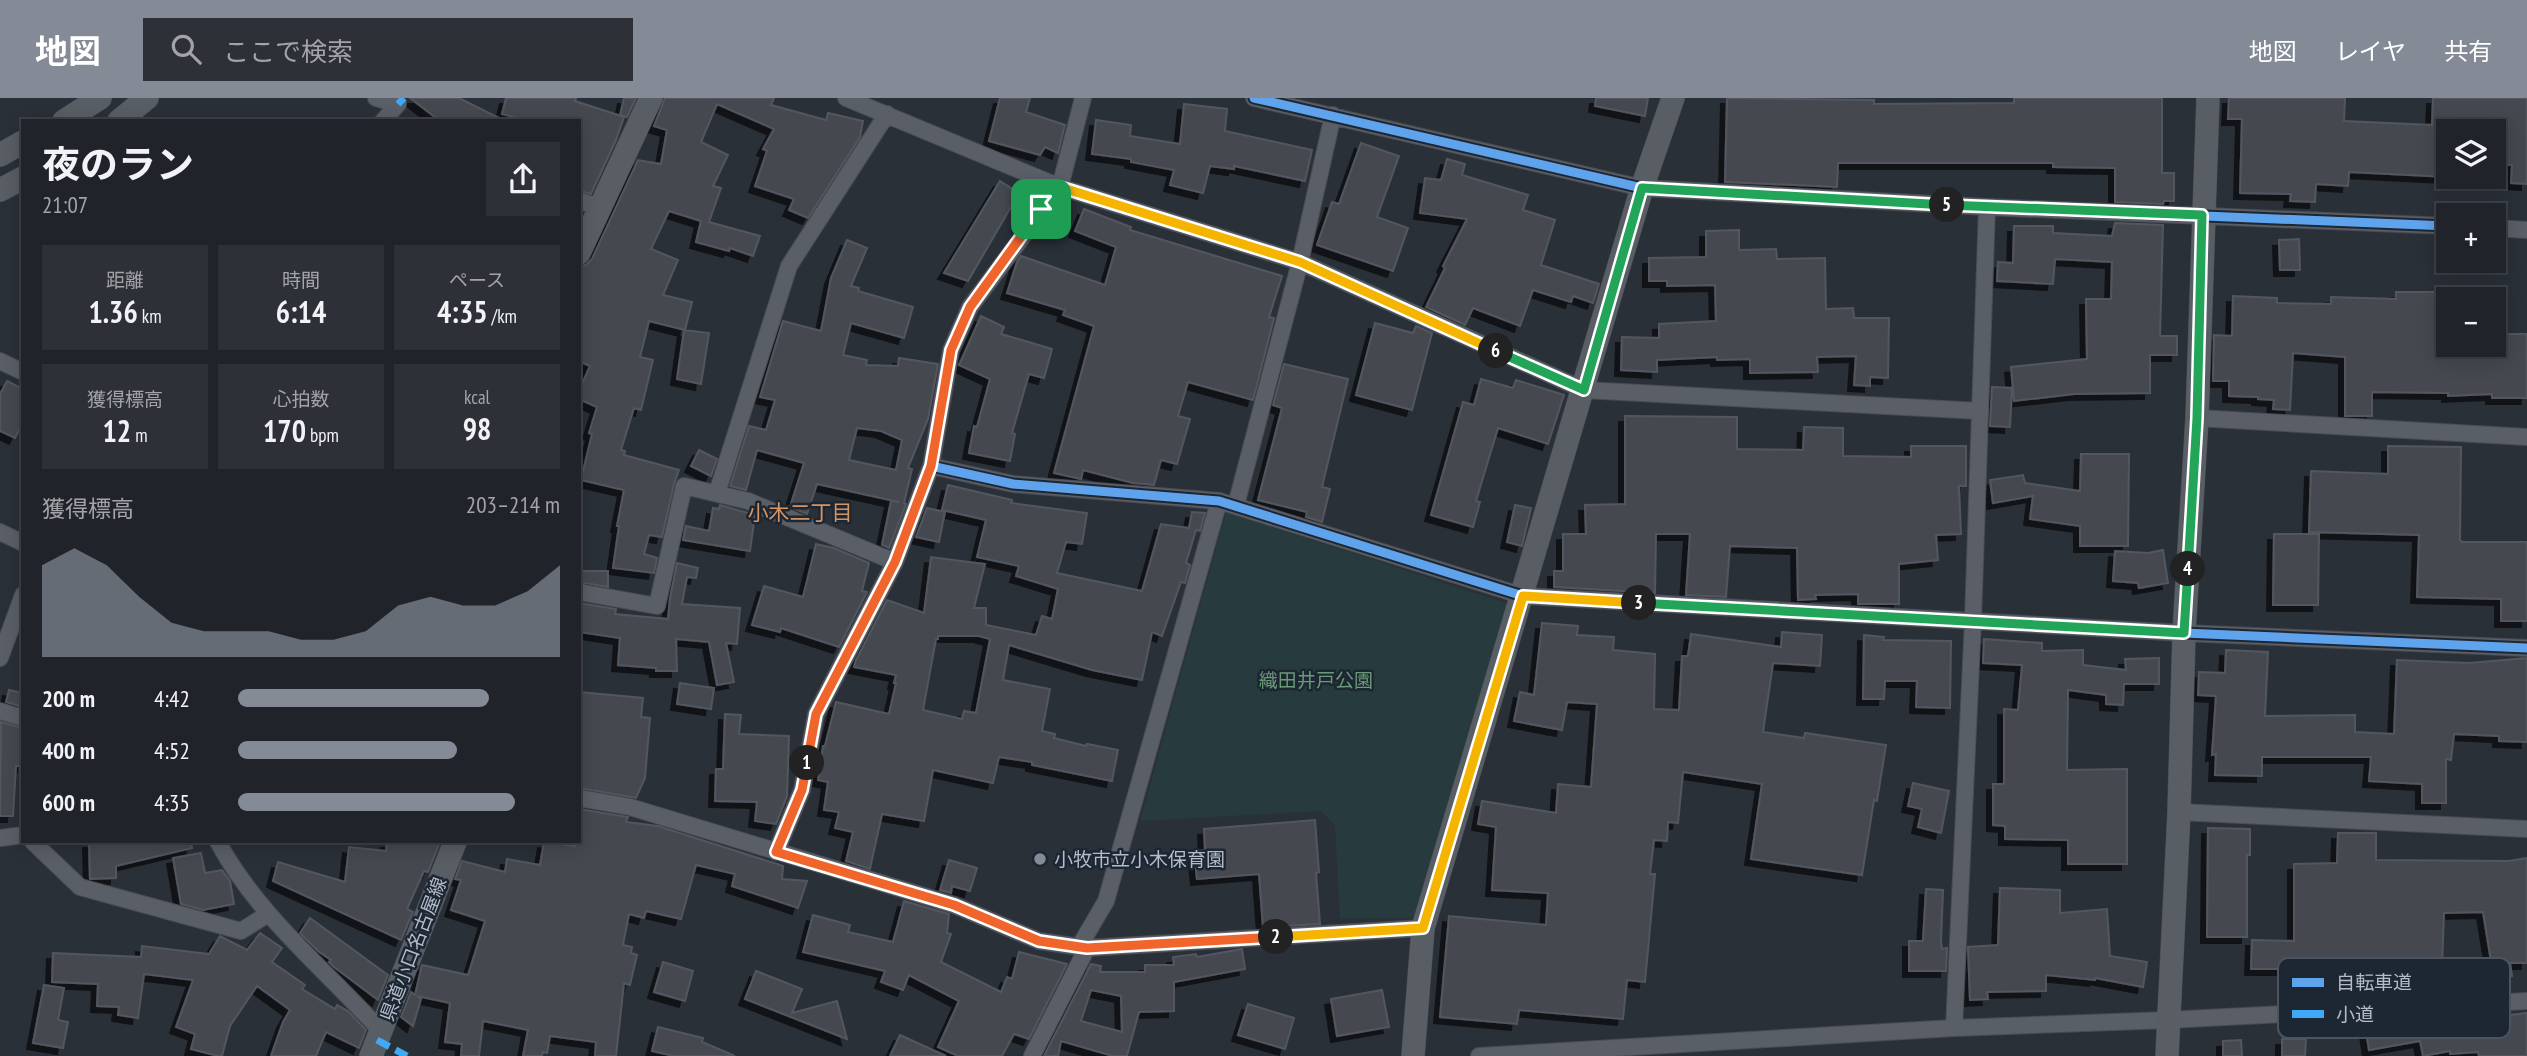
<!DOCTYPE html>
<html lang="ja">
<head>
<meta charset="utf-8">
<style>
	:root { --surface:#20242a; --page:#2d3036; --text:#f1f3f6; --muted:#a2a4a8; --line:#3d4147; --accent:#848b96 }
	body { margin:0; font-family:"PT Sans Narrow","Noto Sans JP",sans-serif; background:var(--page); color:var(--text); height:100vh; display:flex; flex-direction:column; font-size:26px; white-space:nowrap }
	* { box-sizing:border-box; margin:0 }
	p { font-size:23px; color:var(--muted) }
	.icon { flex:none; width:38px; height:38px; fill:none; stroke:currentColor; stroke-width:2; stroke-linecap:round; stroke-linejoin:round }
	.map { position:relative; flex:1; overflow:hidden }
	.side { position:absolute; left:21px; top:21px; width:560px; height:724px; display:flex; flex-direction:column; background:var(--surface); border-radius:0px; box-shadow:0 4px 18px #0003,0 0 0 2px var(--line) }
	.side>* { flex:none }
	.fabs { position:absolute; left:2436px; top:21px; display:grid; gap:14px }
	.fabs a { display:grid; place-items:center; width:70px; height:70px; border-radius:0px; background:var(--surface); box-shadow:0 4px 18px #0003,0 0 0 2px var(--line); font-size:35px }
	.pin { position:absolute; display:grid; place-items:center; width:60px; height:60px; color:#fff; margin:-30px; border-radius:14px; box-shadow:0 4px 10px #0006 }
	.km { position:absolute; width:35px; height:35px; margin:-18px; border-radius:50%; background:#222; color:#fff; font-size:19px; line-height:35px; text-align:center }
	.round { display:grid; place-items:center; flex:none; width:74px; height:74px; border-radius:0px; background:var(--page) }
	.headline { display:flex; align-items:center; justify-content:space-between; height:119px; padding:0 21px }
	h1 { font-size:38px; font-weight:700; line-height:52px }
	.figures { display:grid; grid-template-columns:repeat(3,1fr); gap:10px; height:119px; padding:7px 21px }
	.figures div { display:grid; align-content:center; border-radius:0px; background:var(--page); text-align:center }
	.figures b { font-size:30px; font-weight:700 }
	.figures small { font-size:19px; font-weight:400 }
	.figures p { font-size:19px }
	.chart { height:196px; padding:14px 21px }
	.chart p { display:flex; justify-content:space-between }
	.chart svg { width:100%; height:126px; margin-top:7px; fill:var(--accent); opacity:.7 }
	ul { padding:0 21px; list-style:none; font-size:23px }
	li { display:grid; grid-template-columns:112px 84px 1fr; align-items:center; height:52px }
	li i { height:18px; border-radius:9px; background:var(--accent) }
	header { display:flex; align-items:center; gap:42px; box-sizing:border-box; height:98px; padding:0 35px; background:var(--accent); color:#fff }
	header strong { font-size:33px }
	nav { display:flex; gap:38px; margin-inline-start:auto; font-size:24px }
	.search { width:490px; height:63px; background:var(--page); display:flex; align-items:center; gap:18px; box-sizing:border-box; padding:0 24px; border-radius:0px; color:var(--muted); font-size:26px }
	.map>svg:first-child { display:block }
	.green { fill:#273a3e }
	.building { fill:#444950; stroke:#52575f; stroke-width:2; fill-rule:evenodd; filter:url(#shadow) }
	.lines { fill:none; stroke-linecap:round; stroke-linejoin:round }
	.street-casing { stroke:#484c53; stroke-width:18 }
	.secondary-casing { stroke:#484c53; stroke-width:24 }
	.street { stroke:#5a5e66; stroke-width:16 }
	.secondary { stroke:#595d64; stroke-width:23 }
	.quiet { stroke:#3fa9f5; stroke-width:7; stroke-dasharray:14 7; stroke-linecap:butt }
	.cycleway-casing { stroke:#1d2633; stroke-width:13 }
	.cycleway { stroke:#60a3ed; stroke-width:9 }
	.split-1-casing { stroke:#fff; stroke-width:14 }
	.split-2-casing { stroke:#fff; stroke-width:14 }
	.split-3-casing { stroke:#fff; stroke-width:14 }
	.split-4-casing { stroke:#fff; stroke-width:14 }
	.split-5-casing { stroke:#fff; stroke-width:14 }
	.split-6-casing { stroke:#fff; stroke-width:14 }
	.split-7-casing { stroke:#fff; stroke-width:14 }
	.split-1 { stroke:#f0652b; stroke-width:9 }
	.split-2 { stroke:#f0652b; stroke-width:9 }
	.split-3 { stroke:#f5b400; stroke-width:9 }
	.split-4 { stroke:#22a559; stroke-width:9 }
	.split-5 { stroke:#22a559; stroke-width:9 }
	.split-6 { stroke:#22a559; stroke-width:9 }
	.split-7 { stroke:#f5b400; stroke-width:9 }
	.poi-dot { fill:#848b96; stroke:#1d2633; stroke-width:2.5 }
	.labels { text-anchor:middle; stroke-width:5; stroke-linejoin:round; paint-order:stroke }
	.park-label { font-size:19px; fill:#6b9a76; stroke:#1d2633 }
	.poi-label { font-size:19px; fill:#b4bcc9; stroke:#1d2633; text-anchor:start }
	.street-label { font-size:19px; fill:#b4bcc9; stroke:#1d2633 }
	.neighbourhood-label { font-size:21px; fill:#d59563; stroke:#1d2633 }
	.key { fill:#1d2633; stroke:#4a5360; stroke-width:2 }
	.key-label { font-size:19px; fill:#b4bcc9 }
</style>
</head>
<body>
<header>
<strong>地図</strong>
<div class="search"><svg class="icon" aria-label="search" viewBox="0 0 24 24"><circle cx="10" cy="10" r="6"/><path d="M15 15l6 6"/></svg>ここで検索</div>
<nav><a>地図</a><a>レイヤ</a><a>共有</a></nav>
</header>
<div class="map">
<svg width="2527" height="958" viewBox="0 0 2527 958">
	<defs>
		<filter id="shadow"><feDropShadow dx="-6" dy="6" stdDeviation="0" flood-color="#0009"/></filter>
	</defs>
	<rect width="100%" height="100%" fill="#2a3038"/>
	<path class="green" d="M1226 414 1509 506 1417 820 1340 821 1335 727 1321 713 1140 723Z"/>
	<path class="building" d="M410 0H459L505 23H440Z
		M506 0H576L575 3 624 19 616 42 591 96 579 92V23H530L502 16Z
		M624 0H636L627 19 620 17Z
		M665 0H774L771 7 826 22 828 15 863 23 860 39 808 120 789 112 794 101 755 88 767 53 763 51 774 31 717 6 701 44 728 57 713 88 721 90 709 124 760 138 753 158 730 150 729 153 696 144 701 123 669 113 651 151 678 162 663 197 692 204 685 232 649 223 640 259 653 262 641 312 634 310 621 352 625 353 624 357 679 372 674 386 662 439 649 437 644 456 657 460 654 475 613 470 619 428H617L624 392 581 382 592 336 589 335 597 309 579 301V293L590 268 579 263V169L586 167 592 161 638 62 661 66 667 32 654 28Z
		M1000 0H1030L1026 14 1065 27 1058 55 1045 49 1040 57 989 43Z
		M1596 0H1648L1645 18 1595 8Z
		M1727 0 1874 2V6L2014 5V0H2162V75H2174V103H2164L2163 106 2115 104V70L2053 69V65H1838L1837 89 1725 84Z
		M2229 0H2345L2344 23 2432 27 2433 0H2527V86L2511 85 2512 67 2494 66V33H2448V79L2349 74 2348 88 2316 86 2315 104 2290 103 2291 96 2240 95 2242 21H2228Z
		M1184 6 1227 11 1225 33 1312 52 1305 83 1234 68V71L1210 68 1203 95 1170 87 1174 72 1131 64V61L1092 56 1096 22 1131 27 1130 38 1180 46Z
		M1361 45 1399 58 1377 119 1408 130 1393 173 1317 147 1332 104 1339 106Z
		M1447 61 1465 66 1462 77 1528 97 1523 112 1555 122 1541 167 1599 186 1593 205 1573 198 1571 204 1533 192 1520 228 1473 210 1465 227 1426 209 1445 170 1443 168 1467 121 1420 115 1425 80 1441 82Z
		M1000 83 1019 95 968 183 944 175Z
		M1084 111 1131 129 1130 132 1282 178 1269 219 1274 220 1253 302 1188 284 1178 318 1190 321 1177 366 1161 362 1154 387 1133 385 1083 372 1081 381 1054 375 1094 228 1063 217 1065 212 1007 195 1017 164 1021 158 1105 187 1116 149 1075 133Z
		M2115 125 2163 127 2160 238H2177V257H2150V295L2074 296 2014 303 2011 269 2087 261 2086 201H2111L2112 164 2055 161 2053 186 1997 183 1998 164 2013 165 2014 128H2053V135L2112 138Z
		M1739 132V152L1776 151 1777 161 1825 160 1826 211 1853 210 1854 220H1889L1888 280 1870 279V288L1854 287 1856 258 1817 259 1818 274 1750 275V261L1717 262V259L1657 262V274L1621 272 1622 239 1659 240V226L1716 223 1715 187 1667 188V183H1649V160L1706 159V133Z
		M2299 141 2300 172H2280L2279 142Z
		M847 142 867 150 851 188 859 190 858 193 913 209 904 240 851 225 843 257 867 262 866 267 898 268 899 260 938 266 928 321 908 370 912 371 904 405 906 406 889 450 882 447 891 403 899 404 817 386 807 416 790 409 804 365 757 352 746 392 730 388 749 328 766 332 775 302 760 299 783 223 821 233 831 180ZM857 330 881 333 902 342 896 372 849 362Z
		M2396 194H2444V199H2448V247H2494V236H2527V300H2492V296L2448 298V295L2372 294V318H2345V259L2293 255 2290 312 2273 311 2274 302 2258 301V299L2229 298V283H2213L2214 237 2232 238 2233 198 2277 200V205L2331 206V199L2396 201Z
		M981 218 1004 229 1001 236 1052 251 1044 280 1029 276 1012 335 1015 336 1010 363 969 355 974 328 977 329 990 281 959 267Z
		M1375 225 1413 235 1416 228 1432 235 1412 312 1356 297Z
		M684 232 709 235 701 286 677 281Z
		M1284 266 1348 281 1322 389 1330 391 1322 424 1306 419 1307 414 1258 402 1282 310 1273 307Z
		M1481 281 1513 290 1516 282 1564 297 1548 346 1498 330 1476 403 1480 404 1473 429 1431 417 1463 304 1474 307Z
		M7 283 23 291V324L15 340 0 333V296Z
		M1992 289 2012 290 2010 329 1990 328Z
		M1625 318 1737 319V351L1803 352 1804 329 1843 330V358L1911 359V348H1966V388H1959L1961 436 1936 437 1938 462 1899 466V506H1858V496L1815 497 1816 501 1798 502 1797 450 1730 448 1726 499 1686 497 1690 436H1656L1655 495 1554 489V473H1563V436H1586L1585 407 1625 406Z
		M2388 348 2461 349 2460 442 2462 444H2527V523H2501V501L2417 499 2419 437 2309 434 2311 373 2388 376Z
		M699 352 717 361 711 378 691 368Z
		M2081 356H2129L2128 448H2080V428L2030 421 2033 398 1993 405 1990 382 2023 377 2025 385 2080 393Z
		M948 387 1012 402 1011 405 1087 415 1082 446 1066 444 1057 475 1142 493 1161 426 1189 430 1192 414 1205 415 1200 433 1196 432 1186 465 1190 467 1185 485 1181 484 1162 538 1152 534 1142 582 1092 572 1009 547 1003 582 1050 591 1042 633 1055 636 1054 640 1086 648 1087 646 1118 652 1112 683 1032 667V664L999 659 993 685 933 672 924 723 882 716 870 771 846 763 853 734 835 730 839 714 824 712 828 684 818 682 823 648H825L836 604 889 616 896 585H894L896 577 854 569 856 562 887 502 924 515 931 459 985 466 974 510H986V527L1036 537 1042 518 1052 521 1058 491 1016 478 1019 468 977 459 986 422 942 412ZM938 538H979L990 541 976 615 964 613 962 621 923 612 936 541H938Z
		M720 407 755 417 750 453 683 442 686 428 709 433 713 410 719 411Z
		M1515 407 1531 410 1522 448 1507 444Z
		M927 410 945 414 939 444 916 439Z
		M2274 436H2319L2318 507H2273Z
		M816 446 834 450 869 465 862 493 867 494 839 549 781 530 780 534 752 527 764 488 803 499Z
		M2163 452 2168 485 2139 490 2138 485 2113 483 2115 453 2148 455Z
		M677 465 698 470 696 480 687 479 682 506 740 510 737 546 726 545 734 584 717 587 709 544 676 541 677 573H656V570L618 567 620 540 579 534V505L616 511 615 516 668 521 670 500Z
		M579 473H608V489L579 484Z
		M1542 525 1578 528 1577 537 1614 539 1613 552 1655 556 1654 611 1679 612 1682 558H1688L1691 536 1781 549 1782 534 1822 537 1820 568 1773 565 1763 634 1804 640 1805 635 1886 647 1877 703 1874 702 1862 777 1751 761 1762 686 1683 674 1678 725 1668 724 1667 743 1654 742 1650 776H1655L1645 884 1627 882 1623 921 1519 912 1517 926 1440 919 1449 818 1546 827 1548 795 1492 792 1496 729 1478 726 1482 703 1556 715 1558 686 1591 689 1597 606 1567 604 1562 632 1514 623 1520 594 1534 597Z
		M1864 537 1884 539 1883 542 1951 543 1950 610 1916 609 1917 583H1885L1884 601H1863Z
		M1984 541 2042 545V553L2083 552V567L2126 572 2125 561 2159 560V586H2124L2123 607 2106 606V597L2068 592 2067 672 2127 671V766H2068V742L2005 741V728L1993 727V686H2004V611L2018 612 2022 567 1983 565Z
		M2226 552 2268 554 2265 618 2355 617V634L2394 636 2397 562 2469 565 2527 560V644L2499 643V638L2454 636 2451 662 2446 661V705H2422V686L2369 683 2371 659H2262V678L2215 677 2216 656 2212 657 2216 598 2198 597 2199 574 2225 575Z
		M680 585 714 590 711 611 677 606Z
		M9 592 23 595V609L6 604Z
		M579 594 643 600 641 619 650 620 645 680 636 700 579 690Z
		M725 616 741 617 739 636 789 638 787 698 776 726 755 723 757 704 715 703 716 671H723Z
		M1 624 23 630V668H16L13 718H0Z
		M1913 685 1949 693 1941 735 1918 729 1922 711 1908 708Z
		M579 711 628 719 626 724 658 728 783 768 782 781 807 783 798 810 732 788 735 776 696 767 681 821 646 813 644 820 629 816 623 847 632 849 631 855 637 857 630 887 624 885 616 958H595L596 944 550 938 547 955 543 954 542 958H523L528 932 483 923 479 958H461L462 946 445 944 450 905 417 898 421 901 413 928 401 919 411 894 415 897 422 867 468 877 485 823 451 812 461 782 455 781 462 763 505 774 507 761 540 767 544 744 575 748V744H579Z
		M1315 722 1319 774 1316 775 1320 826 1263 829 1259 776 1197 781 1194 753 1205 752 1204 731Z
		M2208 730 2250 731V757H2247V839H2207Z
		M2338 735H2376V762L2509 763 2527 760V865H2510L2512 878 2477 884V895L2449 897V863H2491L2483 814 2444 815 2442 869 2374 867V876L2322 874V871H2251L2252 842 2294 843V766L2337 765Z
		M89 744H191L192 750 116 768V780L90 781Z
		M387 744H440L428 774 424 773 407 811 413 814 401 842 273 783 278 764 345 784 349 749 386 753Z
		M201 755 205 775 222 772 230 783 234 806 203 812 181 806 173 760Z
		M949 762 977 770 970 793 952 788 951 795 940 792Z
		M2000 790 2060 792V815L2107 811 2110 858 2147 864 2143 889 2095 880V882L2046 877V893L1987 894 1988 901 1970 902 1968 849 1998 847Z
		M1926 791 1943 792 1941 843 1942 851 1947 850 1946 873H1909V843H1923Z
		M904 803 949 816 947 835 951 836 941 864 1001 894 1007 879 1012 881 1019 854 1067 866 1029 941 1014 936 1002 958H958L938 949 959 903 909 877 903 892 881 884 885 873 803 854 813 817 850 827 848 834 893 844Z
		M310 820 388 877 378 902 334 869 329 864 331 862 318 853 300 835Z
		M260 835 282 850 272 864 305 887 302 891 335 911 337 907 348 913 366 932 359 950 326 934 316 958H271L283 924 290 912 257 888 230 928 222 958H218L191 951 195 936 176 929 193 882 144 876 138 920 118 917 119 909 97 908 98 886 52 884 53 855 141 859 142 848 209 856 220 838 247 852Z
		M1242 851 1245 871 1174 884V913L1139 914 1127 958H1113L1061 943 1058 958H1044L1091 866 1101 868 1100 874H1145V867H1174L1173 859 1196 856 1197 859ZM1091 892 1121 898 1122 934 1081 923Z
		M663 864 693 873 685 903 654 894Z
		M756 873 802 891 792 915 837 903 847 941 745 901Z
		M44 887 64 890 58 922 68 924 63 950 33 945Z
		M1382 892 1389 929 1337 938 1331 901Z
		M1248 906 1294 920 1285 951 1238 937Z
		M2527 915V958H2479L2478 954 2450 956V953L2423 958 2420 943 2369 952 2365 927 2404 920H2412L2413 922 2477 916 2478 921Z
		M658 929 703 940 702 944 735 958H674L652 953Z
		M900 937 946 958H890Z
		M2282 941H2306L2305 958H2282Z
		M2241 942 2242 958H2223V943Z"/>
	<g class="lines">
		<defs>
			<path id="street" d="M376 0 398 6 383 23
				M846 0 1060 89 1300 164 1584 292 1980 313
				M1254 0 1642 90 1987 109 2448 128
				M579 102 599 110
				M2494 130 2527 132
				M0 263 23 274
				M2197 320 2527 339
				M931 368 1013 386 1219 403 1523 498 2184 535 2527 550
				M717 395 789 168 887 16
				M1236 407 1300 164 1333 17
				M0 434 23 445
				M579 494 657 508 684 388 748 403 895 464
				M0 560 23 497
				M0 613 23 620
				M579 700 630 709 954 807 1039 843 1087 850 1423 830
				M2179 714 2527 731
				M0 740 23 737
				M33 744 80 789 241 833 268 816
				M218 744C258 818 325 871 381 933
				M776 754 802 692 816 616 895 464 931 368 951 252 970 209 1060 89 1083 0
				M1079 849 1106 803 1219 403
				M1954 930 1973 522 1987 109
				M1032 958 1087 850
				M1479 958 1954 930 2168 922 2527 903"/>
			<path id="secondary" d="M64 23 100 0
				M119 23 147 0
				M0 57 23 44
				M0 92 23 80
				M579 155 651 0
				M371 958 455 744
				M1413 958 1423 830 1642 90 1673 0
				M2167 958 2179 714 2184 535 2197 320 2208 0"/>
		</defs>
		<use href="#street" class="street-casing"/>
		<use href="#secondary" class="secondary-casing"/>
		<use href="#street" class="street"/>
		<use href="#secondary" class="secondary"/>
		<path class="quiet" d="M398 6 404 0
			M377 942 407 958"/>
		<defs>
			<path id="cycleway" d="M1254 0 1642 90 1987 109 2448 128
				M931 368 1013 386 1219 403 1523 498 2184 535 2527 550"/>
		</defs>
		<use href="#cycleway" class="cycleway-casing"/>
		<use href="#cycleway" class="cycleway"/>
	</g>
	<g class="lines">
		<defs>
			<path id="split-1" d="M807 665 816 616 895 464 931 368 951 252 970 209 1041 111"/>
			<path id="split-2" d="M807 665 802 692 776 754 954 807 1039 843 1087 850 1276 839"/>
			<path id="split-3" d="M1276 839 1423 830 1523 498 1639 505"/>
			<path id="split-4" d="M1639 505 2184 535 2188 471"/>
			<path id="split-5" d="M1947 107 2202 117 2197 320 2188 471"/>
			<path id="split-6" d="M1496 253 1584 292 1642 90 1947 107"/>
			<path id="split-7" d="M1041 111 1060 89 1300 164 1496 253"/>
		</defs>
		<use href="#split-1" class="split-1-casing"/>
		<use href="#split-2" class="split-2-casing"/>
		<use href="#split-3" class="split-3-casing"/>
		<use href="#split-4" class="split-4-casing"/>
		<use href="#split-5" class="split-5-casing"/>
		<use href="#split-6" class="split-6-casing"/>
		<use href="#split-7" class="split-7-casing"/>
		<use href="#split-1" class="split-1"/>
		<use href="#split-2" class="split-2"/>
		<use href="#split-3" class="split-3"/>
		<use href="#split-4" class="split-4"/>
		<use href="#split-5" class="split-5"/>
		<use href="#split-6" class="split-6"/>
		<use href="#split-7" class="split-7"/>
	</g>
	<circle class="poi-dot" cx="1040" cy="761" r="7"/>
	<g class="labels">
		<g class="park-label">
			<text x="1316" y="589">織田井戸公園</text>
		</g>
		<g class="poi-label">
			<text x="1054" y="768">小牧市立小木保育園</text>
		</g>
		<g class="street-label">
			<text transform="translate(413 851) rotate(-69)" y="7">県道小口名古屋線</text>
		</g>
		<g class="neighbourhood-label">
			<text x="800" y="422">小木二丁目</text>
		</g>
	</g>
	<rect x="2278" y="860" width="232" height="80" rx="10" class="key"/>
	<rect x="2292" y="880" width="32" height="9" fill="#60a3ed"/>
	<rect x="2292" y="912" width="32" height="8" fill="#3fa9f5"/>
	<g class="key-label">
		<text x="2336" y="891">自転車道</text>
		<text x="2336" y="923">小道</text>
	</g>
</svg>
<div class="fabs">
<a><svg class="icon" aria-label="layers" viewBox="0 0 24 24"><path d="M12 4l9 5-9 5-9-5zM3 14l9 5 9-5"/></svg></a>
<a>+</a>
<a>−</a>
</div>
<div class="pin" style="left:1041px;top:111px;background:#1e9e55"><svg class="icon" aria-label="arrive" viewBox="0 0 24 24"><path d="M6 21V4h12l-3 4 3 4H6"/></svg></div>
<b class="km" style="left:807px;top:665px">1</b>
<b class="km" style="left:1276px;top:839px">2</b>
<b class="km" style="left:1639px;top:505px">3</b>
<b class="km" style="left:2188px;top:471px">4</b>
<b class="km" style="left:1947px;top:107px">5</b>
<b class="km" style="left:1496px;top:253px">6</b>
<section class="side">
<div class="headline"><div><h1>夜のラン</h1><p>21:07</p></div><a class="round"><svg class="icon" aria-label="share" viewBox="0 0 24 24"><path d="M12 15V3M7 8l5-5 5 5M5 13v7h14v-7"/></svg></a></div>
<div class="figures">
<div><p>距離</p><b>1.36<small> km</small></b></div>
<div><p>時間</p><b>6:14</b></div>
<div><p>ペース</p><b>4:35<small> /km</small></b></div>
</div>
<div class="figures">
<div><p>獲得標高</p><b>12<small> m</small></b></div>
<div><p>心拍数</p><b>170<small> bpm</small></b></div>
<div><p>kcal</p><b>98</b></div>
</div>
<div class="chart"><p><span>獲得標高</span>203–214 m</p>
<svg viewBox="0 0 160 44" preserveAspectRatio="none"><path d="M0 44V12L10 6L20 12L30 23L40 32L50 35L60 35L70 35L80 38L90 38L100 35L110 26L120 23L130 26L140 26L150 21L160 12V44z"/></svg>
</div>
<ul>
<li><b>200 m</b>4:42<i style="width:78%"></i></li>
<li><b>400 m</b>4:52<i style="width:68%"></i></li>
<li><b>600 m</b>4:35<i style="width:86%"></i></li>
</ul>
</section>
</div>
</body>
</html>
